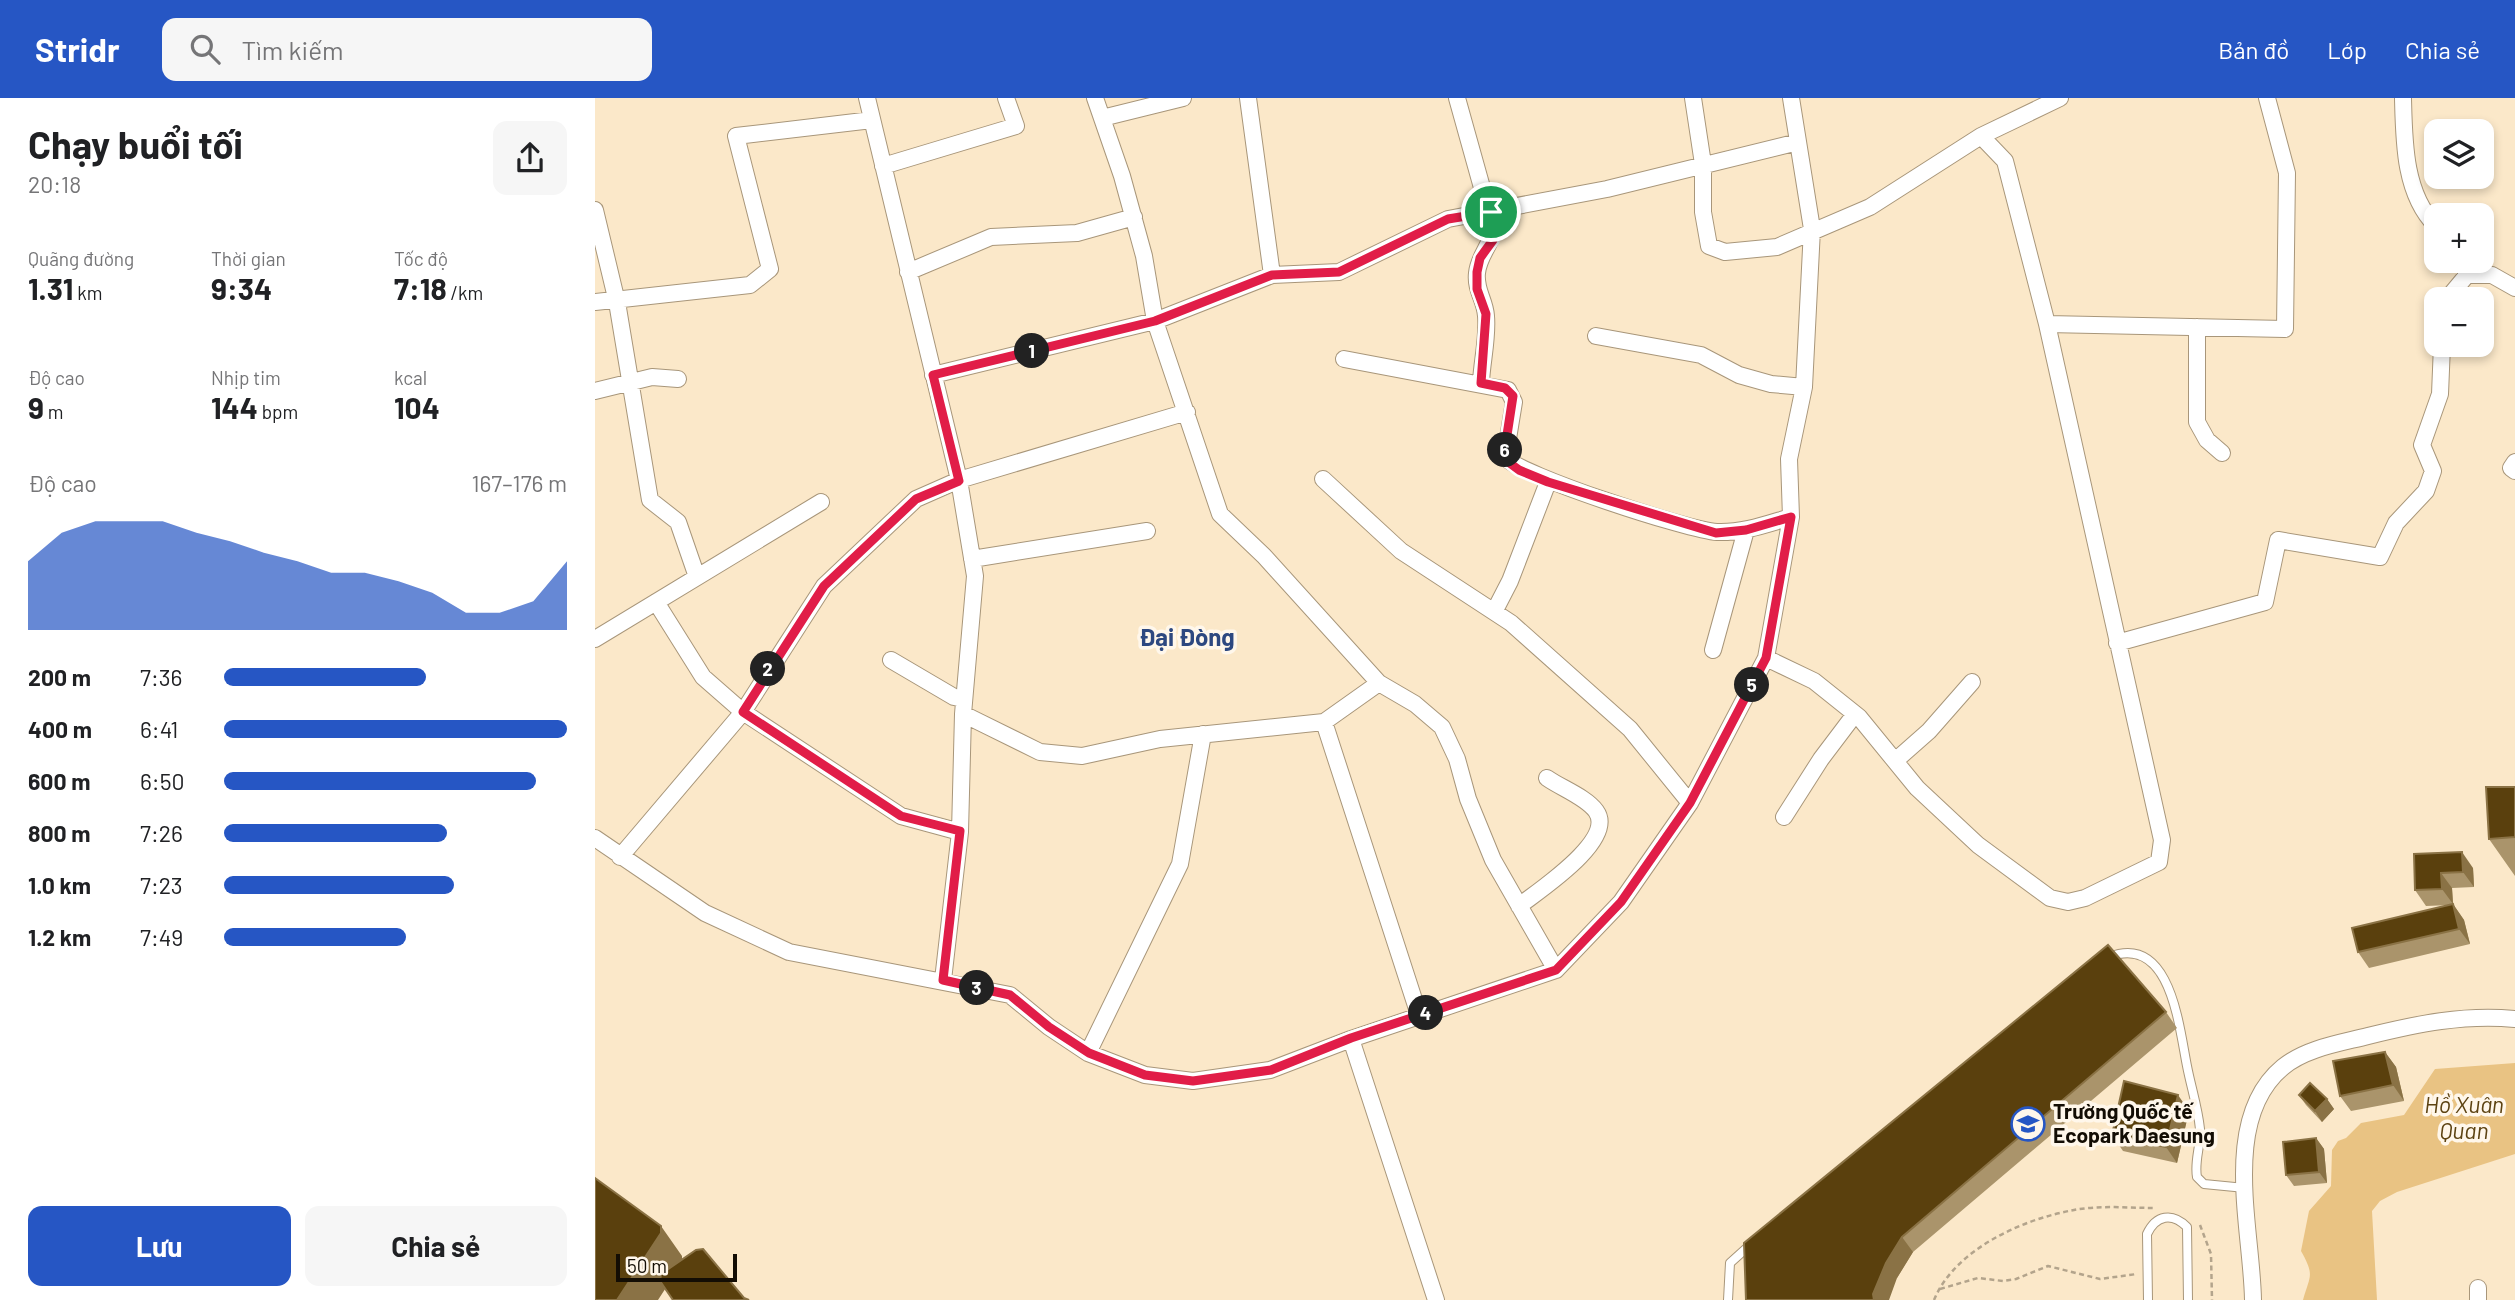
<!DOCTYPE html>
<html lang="vi">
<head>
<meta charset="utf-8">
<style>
	:root { --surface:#fff; --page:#f6f6f6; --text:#202124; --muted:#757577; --accent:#2656c4 }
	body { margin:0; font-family:Barlow,sans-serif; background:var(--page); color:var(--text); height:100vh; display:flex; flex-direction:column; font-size:26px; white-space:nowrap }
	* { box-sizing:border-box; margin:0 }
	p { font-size:23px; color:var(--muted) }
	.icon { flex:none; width:38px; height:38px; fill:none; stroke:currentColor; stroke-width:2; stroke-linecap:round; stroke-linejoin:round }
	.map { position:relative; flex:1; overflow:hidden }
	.side { display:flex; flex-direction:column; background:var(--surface); width:595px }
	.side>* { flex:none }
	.tools { position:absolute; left:1829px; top:21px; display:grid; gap:14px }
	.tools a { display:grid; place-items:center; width:70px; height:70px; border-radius:14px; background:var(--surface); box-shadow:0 4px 10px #0003; font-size:35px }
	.scale { position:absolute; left:21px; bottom:18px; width:121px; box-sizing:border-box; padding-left:7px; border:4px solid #130d04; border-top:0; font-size:19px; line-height:24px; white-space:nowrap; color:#130d04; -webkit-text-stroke:5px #fff7eb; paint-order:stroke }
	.pin { position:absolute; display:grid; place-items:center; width:60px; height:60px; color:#fff; margin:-30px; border:4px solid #fff; border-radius:50%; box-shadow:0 2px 7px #0007 }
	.km { position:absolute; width:35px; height:35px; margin:-18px; border-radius:50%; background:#222; color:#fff; font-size:19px; line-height:35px; text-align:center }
	.round { display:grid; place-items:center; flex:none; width:74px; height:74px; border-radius:14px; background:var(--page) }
	.overview { display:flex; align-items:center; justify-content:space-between; height:119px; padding:0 28px }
	h1 { font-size:38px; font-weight:700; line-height:52px }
	.figures { display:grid; grid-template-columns:repeat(3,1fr); gap:10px; height:119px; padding:7px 28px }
	.figures div { display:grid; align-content:center }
	.figures b { font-size:30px; font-weight:700 }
	.figures small { font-size:19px; font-weight:400 }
	.figures p { font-size:19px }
	.chart { height:196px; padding:14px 28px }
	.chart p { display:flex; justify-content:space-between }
	.chart svg { width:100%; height:126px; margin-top:7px; fill:var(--accent); opacity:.7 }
	.primary-button { display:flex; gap:14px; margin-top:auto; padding:14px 28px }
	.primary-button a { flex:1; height:80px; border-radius:14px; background:var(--accent); color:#fff; font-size:28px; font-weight:700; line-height:80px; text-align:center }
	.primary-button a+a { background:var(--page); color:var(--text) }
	ul { padding:0 28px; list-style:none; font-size:23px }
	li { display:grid; grid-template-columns:112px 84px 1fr; align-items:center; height:52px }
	li i { height:18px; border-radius:9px; background:var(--accent) }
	header { display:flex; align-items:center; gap:42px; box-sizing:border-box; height:98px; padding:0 35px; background:var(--accent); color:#fff }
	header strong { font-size:33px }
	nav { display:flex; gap:38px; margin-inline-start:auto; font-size:24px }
	.search { width:490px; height:63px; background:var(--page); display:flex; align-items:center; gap:18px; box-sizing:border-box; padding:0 24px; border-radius:14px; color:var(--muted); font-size:26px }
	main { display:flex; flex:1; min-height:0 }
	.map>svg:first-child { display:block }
	.water { fill:#e9c383 }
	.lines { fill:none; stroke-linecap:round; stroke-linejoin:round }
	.lane-casing { stroke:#a8967a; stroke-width:10 }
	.street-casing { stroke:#a8967a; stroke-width:18 }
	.path { stroke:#b3a48c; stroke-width:2.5; stroke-dasharray:5 3.5; stroke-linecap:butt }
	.lane { stroke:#fff; stroke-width:8 }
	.street { stroke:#fff; stroke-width:16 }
	.wall { fill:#aa946b }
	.shaded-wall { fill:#8a7245 }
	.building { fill:#5a400d; stroke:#8a7245; stroke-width:2 }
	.route-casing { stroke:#fff; stroke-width:14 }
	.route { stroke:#e11d48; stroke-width:9 }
	.labels { text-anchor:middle; stroke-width:7; stroke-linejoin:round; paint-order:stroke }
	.poi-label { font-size:21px; font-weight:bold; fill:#130d04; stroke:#fff7eb; text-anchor:start }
	.water-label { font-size:23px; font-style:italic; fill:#5d4312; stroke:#fff7eb }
	.quarter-label { font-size:24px; font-weight:bold; fill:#2d4880; stroke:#fff7eb }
</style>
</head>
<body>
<header>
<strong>Stridr</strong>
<div class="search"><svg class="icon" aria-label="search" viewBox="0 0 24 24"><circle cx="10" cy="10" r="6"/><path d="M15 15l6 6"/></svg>Tìm kiếm</div>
<nav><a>Bản đồ</a><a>Lớp</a><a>Chia sẻ</a></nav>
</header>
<main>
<section class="side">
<div class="overview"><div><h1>Chạy buổi tối</h1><p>20:18</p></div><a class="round"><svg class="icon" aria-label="share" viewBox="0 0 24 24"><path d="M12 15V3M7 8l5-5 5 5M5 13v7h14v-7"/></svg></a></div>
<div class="figures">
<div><p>Quãng đường</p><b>1.31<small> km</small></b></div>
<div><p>Thời gian</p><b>9:34</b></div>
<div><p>Tốc độ</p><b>7:18<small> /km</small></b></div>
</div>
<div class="figures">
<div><p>Độ cao</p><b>9<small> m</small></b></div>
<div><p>Nhịp tim</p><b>144<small> bpm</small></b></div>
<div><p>kcal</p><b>104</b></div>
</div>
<div class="chart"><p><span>Độ cao</span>167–176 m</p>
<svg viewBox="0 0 160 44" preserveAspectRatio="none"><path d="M0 44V20L10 10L20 6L30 6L40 6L50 10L60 13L70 17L80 20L90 24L100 24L110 27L120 31L130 38L140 38L150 34L160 20V44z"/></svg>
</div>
<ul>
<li><b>200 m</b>7:36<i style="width:59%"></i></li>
<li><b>400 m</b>6:41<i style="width:100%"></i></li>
<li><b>600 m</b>6:50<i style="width:91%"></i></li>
<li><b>800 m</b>7:26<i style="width:65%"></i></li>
<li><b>1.0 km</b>7:23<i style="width:67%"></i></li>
<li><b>1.2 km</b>7:49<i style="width:53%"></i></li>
</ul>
<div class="primary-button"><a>Lưu</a><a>Chia sẻ</a></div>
</section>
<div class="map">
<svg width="1920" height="1202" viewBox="0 0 1920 1202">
	<rect width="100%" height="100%" fill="#fbe8c9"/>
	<path class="water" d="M1920 965V1056L1802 1094 1785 1103 1777 1113 1782 1202H1708C1715 1177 1720 1178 1706 1153L1714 1113 1736 1088 1737 1052 1743 1043 1751 1040 1766 1025 1809 1017 1840 971Z"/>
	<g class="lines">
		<defs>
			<path id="lane" d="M1514 859C1576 835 1584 929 1592 968 1596 989 1603 1010 1605 1031 1606 1048 1599 1063 1602 1079L1609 1086 1650 1090
				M1133 1202 1135 1165 1155 1147
				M1553 1202 1552 1136C1561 1117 1577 1114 1592 1129L1593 1202"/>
			<path id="street" d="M272 0 364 382 380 478 368 616 365 734 348 882
				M500 0 527 78 549 158 560 223 625 416 669 458 784 585 820 606 847 629 862 661 873 701 898 762 961 872
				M653 0 677 177
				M862 0 898 129C897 148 884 156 882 175 880 192 890 202 891 218 893 239 887 263 886 284
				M1098 0 1108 66V114L1114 148 1130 154 1182 149 1275 109 1386 38 1465 0
				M1808 0C1809 43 1809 96 1841 128
				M507 20 588 0
				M288 68 421 28 411 0
				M0 112 22 204 55 402 83 424 102 479
				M1867 163 1872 177H1897L1920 190
				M313 174 396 139 482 135 539 119
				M1852 201 1872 177
				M0 204 155 187 175 171 141 38 277 22
				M1452 226 1690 231 1692 75 1672 0
				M1602 229V324L1612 342 1627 355
				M1001 238 1106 257 1144 277 1176 286 1209 289
				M749 261 913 292 919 304 910 359C923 377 1096 433 1122 434 1148 435 1172 426 1196 419
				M338 277 560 223 677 177 744 174 853 121 1012 91 1203 44
				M0 293 57 279 83 281
				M1920 364 1916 370 1920 373
				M728 381 806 453 916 525 1035 631 1095 705
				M377 461 552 433
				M61 504 108 579 148 614 306 718 365 734
				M899 514 915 483 953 384
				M0 541 226 404
				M1522 545 1670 504 1683 442 1785 459 1801 425 1831 393 1838 373 1827 347 1845 296 1847 247
				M1118 552 1151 432
				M1171 560 1219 583 1264 619 1322 690 1383 747 1455 800 1473 804 1490 800 1564 764 1567 742 1452 226 1410 63 1386 38
				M296 562 359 599 369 601
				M368 616 445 654 487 658 565 641 729 624 784 585
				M729 624 824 917
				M1300 663 1334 633 1377 584
				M1189 719 1226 661 1260 616
				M0 740 110 815 194 854 415 897 454 929 493 955 550 977 598 983 675 972 756 941 961 872 1026 804 1095 705 1171 560 1196 419 1194 361 1209 289 1217 131 1196 0
				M25 759 148 614 229 488 321 401 364 382 592 314
				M924 808C943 793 1022 742 1001 713 991 699 966 690 952 680
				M756 941 841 1202
				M493 955 585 766 608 636
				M1883 1190V1202
				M1658 1202C1657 1131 1625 1021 1688 969 1711 950 1746 945 1773 938 1822 926 1869 916 1920 921"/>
		</defs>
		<use href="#lane" class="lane-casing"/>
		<use href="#street" class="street-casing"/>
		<path class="path" d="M1605 1127 1616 1156 1617 1202
			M1345 1191 1383 1180 1408 1183 1421 1181 1453 1168 1505 1181 1542 1176
			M1339 1202C1360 1151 1428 1121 1479 1112 1505 1107 1534 1110 1560 1110"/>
		<use href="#lane" class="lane"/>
		<use href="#street" class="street"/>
	</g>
	<path class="wall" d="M1920 689V778L1894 741Z
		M1819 756 1878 770 1879 789 1857 790 1858 806 1869 822 1875 846 1774 870 1763 854 1856 807 1831 808 1820 792Z
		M1571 914 1582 930 1318 1154 1302 1180 1151 1202Z
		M1790 954 1801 969 1809 1003 1756 1013 1745 998Z
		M1704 997 1732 1001 1739 1011 1727 1024 1711 1007Z
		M1594 1013 1582 1065 1528 1053 1517 1037Z
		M1721 1040 1729 1051 1732 1085 1699 1088 1691 1077Z"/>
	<path class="shaded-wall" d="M1867 754 1878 770 1879 789 1868 774Z
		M1846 775 1857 790 1858 806 1847 791Z
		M1858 806 1869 822 1875 846 1864 831Z
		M1790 954 1801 969 1809 1003 1798 987Z
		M1583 997 1594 1013 1582 1065 1571 1049Z
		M1732 1001 1739 1011 1727 1024 1720 1013Z
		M1721 1040 1729 1051 1732 1085 1724 1074Z
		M66 1128 87 1158V1165L63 1202H22Z
		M1307 1139 1318 1154 1302 1180 1294 1202H1279L1278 1196 1291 1165Z"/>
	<path class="building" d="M1891 689H1920V739L1894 741Z
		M1867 754 1868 774 1846 775 1847 791 1820 792 1819 756Z
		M1858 806 1864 831 1763 854 1757 830Z
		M1513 847 1571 914 1307 1139 1291 1165 1278 1196 1279 1202H1151L1149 1145Z
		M1790 954 1798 987 1745 998 1738 963Z
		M1529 983 1583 997 1571 1049 1517 1037Z
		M1715 985 1732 1001 1720 1013 1704 997Z
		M1721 1040 1724 1074 1691 1077 1688 1044Z
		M0 1080 66 1128V1135L22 1202H0Z
		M108 1151 149 1200 154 1202H78L65 1183 66 1176 101 1152Z"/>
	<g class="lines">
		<defs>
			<path id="route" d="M896 114 898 142 885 160 882 174V191L891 216 886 285 910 290 918 298 910 350 912 363 924 372 953 384 1121 435 1151 432 1196 419 1171 560 1095 705 1026 804 961 872 756 940 676 972 598 983 550 977 494 955 454 929 415 897 348 882 365 733 306 718 148 614 229 488 321 401 364 383 338 277 560 223 677 177 744 174 853 121Z"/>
		</defs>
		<use href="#route" class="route-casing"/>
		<use href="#route" class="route"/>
	</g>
	<defs>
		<symbol id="school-ring" viewBox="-11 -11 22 22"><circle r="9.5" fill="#fff7eb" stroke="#2656c4" stroke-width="1.5"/><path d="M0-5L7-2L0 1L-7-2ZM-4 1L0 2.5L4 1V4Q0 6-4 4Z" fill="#2656c4"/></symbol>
	</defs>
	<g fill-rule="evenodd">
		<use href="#school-ring" x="1414" y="1007" width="38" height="38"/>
	</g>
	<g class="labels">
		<g class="poi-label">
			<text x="1458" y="1021">Trường Quốc tế<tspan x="1458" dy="24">Ecopark Daesung</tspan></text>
		</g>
		<g class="water-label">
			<text x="1869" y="1015">Hồ Xuân<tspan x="1869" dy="26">Quan</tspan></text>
		</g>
		<g class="quarter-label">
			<text x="592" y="548">Đại Đòng</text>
		</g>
	</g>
</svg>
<div class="tools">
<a><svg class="icon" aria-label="layers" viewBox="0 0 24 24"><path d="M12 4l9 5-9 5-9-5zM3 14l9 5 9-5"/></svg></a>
<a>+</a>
<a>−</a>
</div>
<div class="scale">50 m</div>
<div class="pin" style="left:896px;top:114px;background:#1e9e55"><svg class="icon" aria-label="arrive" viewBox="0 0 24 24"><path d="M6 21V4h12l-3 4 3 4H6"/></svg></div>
<b class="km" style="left:437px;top:253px">1</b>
<b class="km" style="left:173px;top:571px">2</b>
<b class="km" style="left:382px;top:890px">3</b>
<b class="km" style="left:831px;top:915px">4</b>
<b class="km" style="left:1157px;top:587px">5</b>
<b class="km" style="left:910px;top:352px">6</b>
</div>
</main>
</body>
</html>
